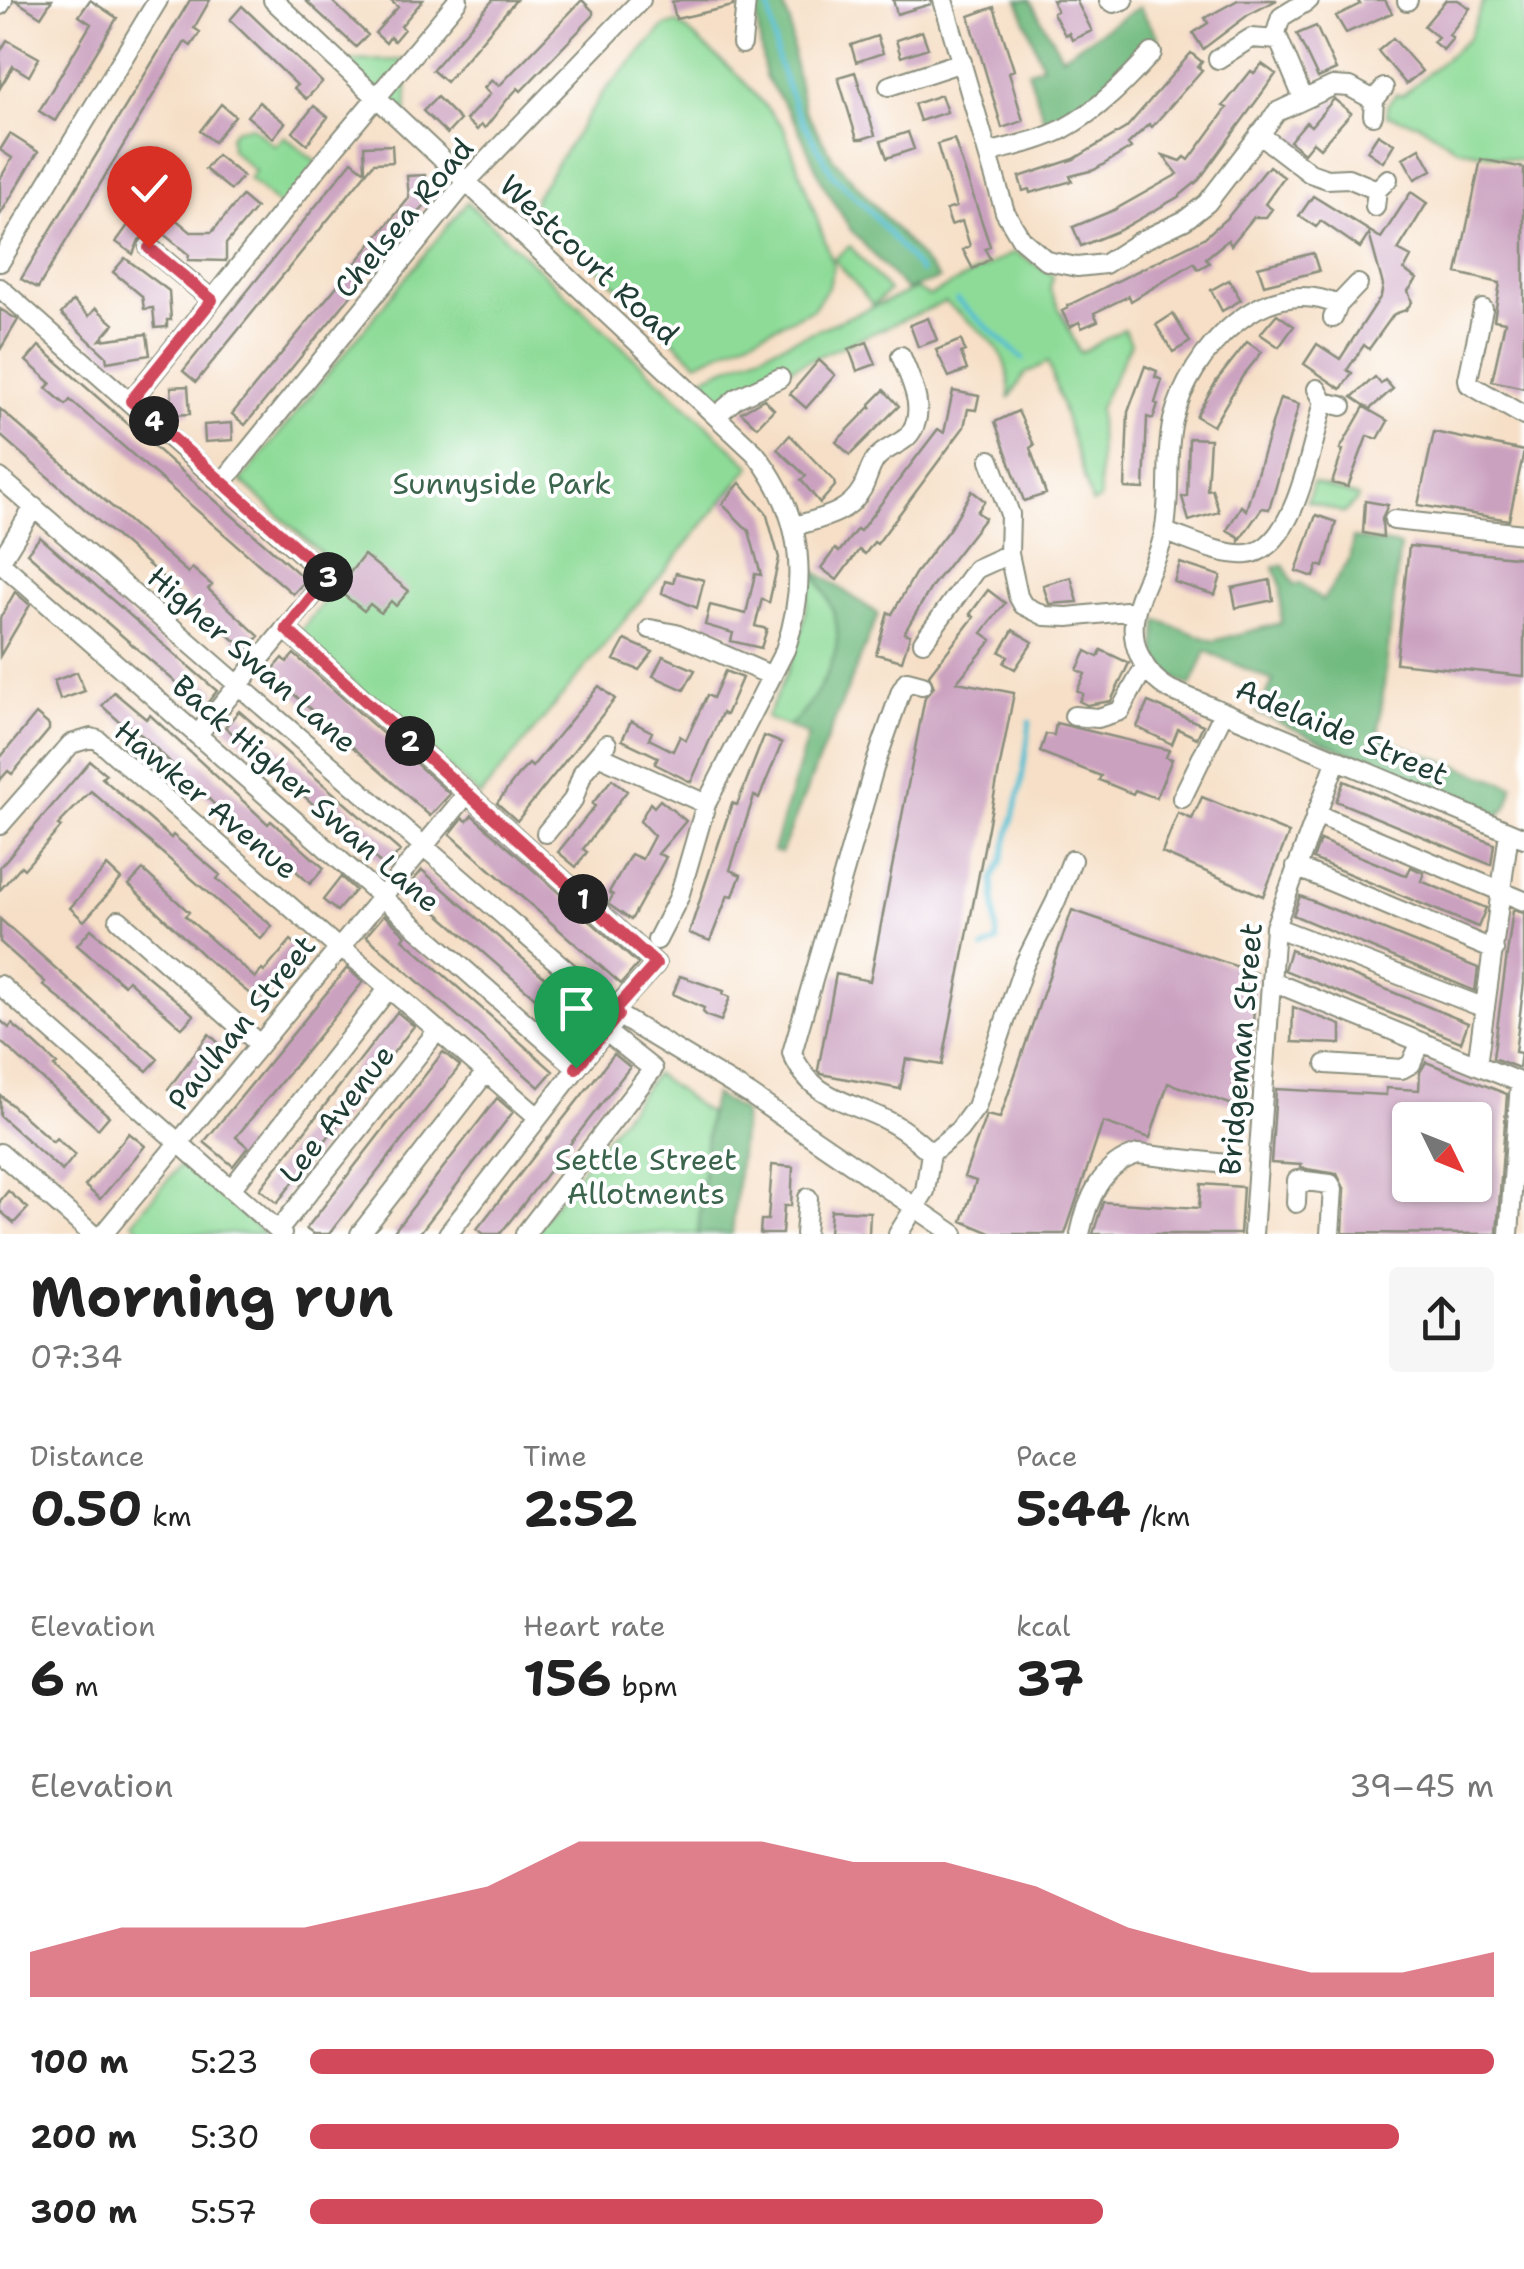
<!DOCTYPE html>
<html lang="en">
<head>
<meta charset="utf-8">
<style>
	:root { --surface:#fff; --page:#f6f6f6; --text:#222; --muted:#767676; --accent:#d1495b }
	body { margin:0; font-family:"Shantell Sans",sans-serif; background:var(--page); color:var(--text); height:100vh; display:flex; flex-direction:column; font-size:38px; white-space:nowrap }
	* { box-sizing:border-box; margin:0 }
	p { font-size:32px; color:var(--muted) }
	.icon { flex:none; width:55px; height:55px; fill:none; stroke:currentColor; stroke-width:2; stroke-linecap:round; stroke-linejoin:round }
	.map { position:relative; height:1234px; overflow:hidden }
	.sheet { display:flex; flex-direction:column; background:var(--surface); flex:1 }
	.sheet>* { flex:none }
	.needle { width:65px; rotate:133deg }
	.fabs { position:absolute; left:1392px; top:1102px; display:grid; gap:20px }
	.fabs a { display:grid; place-items:center; width:100px; height:100px; border-radius:10px; background:var(--surface); box-shadow:0 2px 8px #0004; font-size:50px }
	.pin { position:absolute; display:grid; place-items:center; width:85px; height:85px; color:#fff; margin:-102px -42px; border-radius:50% 50% 50% 0; rotate:-45deg; box-shadow:0 0 10px #0007 }
	.pin .icon { rotate:45deg }
	.km { position:absolute; width:50px; height:50px; margin:-25px; border-radius:50%; background:#222; color:#fff; font-size:28px; line-height:50px; text-align:center }
	.round { display:grid; place-items:center; flex:none; width:105px; height:105px; border-radius:10px; background:var(--page) }
	.summary { display:flex; align-items:center; justify-content:space-between; height:170px; padding:0 30px }
	h1 { font-size:55px; font-weight:700; line-height:75px }
	.stats { display:grid; grid-template-columns:repeat(3,1fr); gap:15px; height:170px; padding:10px 30px }
	.stats div { display:grid; align-content:center }
	.stats b { font-size:50px; font-weight:700 }
	.stats small { font-size:28px; font-weight:400 }
	.stats p { font-size:28px }
	.chart { height:280px; padding:20px 30px }
	.chart p { display:flex; justify-content:space-between }
	.chart svg { width:100%; height:180px; margin-top:10px; fill:var(--accent); opacity:.7 }
	ul { padding:0 30px; list-style:none; font-size:32px }
	li { display:grid; grid-template-columns:160px 120px 1fr; align-items:center; height:75px }
	li i { height:25px; border-radius:12px; background:var(--accent) }
	.map>svg:first-child { display:block }
	.green { fill:#8edb98; stroke:#568c66; stroke-width:2.5 }
	.forest { fill:#72bb80; stroke:#487c5a; stroke-width:2.5 }
	.lines { fill:none; stroke-linecap:round; stroke-linejoin:round }
	.stream { stroke:#55bed1; stroke-width:5 }
	.building { fill:#cba1c0; fill-rule:evenodd }
	.minor-casing { stroke:#8a8e7d; stroke-width:22 }
	.minor { stroke:#fff; stroke-width:18 }
	.route-casing { stroke:#fff; stroke-width:20 }
	.route { stroke:#d1495b; stroke-width:12 }
	.labels { text-anchor:middle; stroke-width:8; stroke-linejoin:round; paint-order:stroke }
	.street-label { font-size:30px; fill:#1f3d34; stroke:#fff }
	.park-label { font-size:30px; fill:#3b644d; stroke:#fff }
</style>
</head>
<body>
<div class="map">
<svg width="1524" height="1234" viewBox="0 0 1524 1234">
	<rect width="100%" height="100%" fill="#fff"/>
	<filter id="ink" filterUnits="userSpaceOnUse"><feTurbulence type="fractalNoise" baseFrequency=".01" numOctaves="2"/><feDisplacementMap in="SourceGraphic" scale="20" xChannelSelector="R" yChannelSelector="G"/><feConvolveMatrix kernelMatrix="1 2 1 2 8 2 1 2 1" color-interpolation-filters="sRGB"/></filter>
	<filter id="wash" filterUnits="userSpaceOnUse"><feTurbulence type="fractalNoise" baseFrequency=".0048" numOctaves="4" result="noise"/><feDisplacementMap in="SourceGraphic" scale="40" xChannelSelector="R" yChannelSelector="G"/><feGaussianBlur stdDeviation="2.25" result="paint"/><feColorMatrix in="noise" values="0 0 0 0 0 0 0 0 0 0 0 0 0 0 0 0 0 1.4 0 .05"/><feComposite in="paint" operator="in"/></filter>
	<g filter="url(#wash)">
		<rect width="100%" height="100%" fill="#f6dfc6"/>
		<path class="green" d="M1484 0H1524V161L1458 149 1419 124 1386 115 1387 105 1396 94 1403 95 1469 38Z
			M678 23 739 76 784 128 834 266 829 286 813 309 697 363 533 206 535 197 602 94 665 26Z
			M408 60 406 127 341 61Z
			M251 126 275 146 284 136 320 165 284 211 249 179 255 171 231 150 230 136 236 129Z
			M467 202 751 466 480 796 298 634 345 575 241 481Z
			M850 246 889 291 873 305 834 259Z
			M1015 252 1053 275 1050 289 1080 353 1124 329 1131 343 1099 408 1100 500 1092 503 1048 362 1025 374 1009 399C1013 346 981 333 945 302L721 398 701 378 916 289 929 296Z
			M1313 483 1358 497 1357 500 1344 513 1307 501Z
			M812 569C841 618 848 641 817 692 808 706 802 718 787 726L766 718C794 661 805 632 812 569Z
			M655 1074 709 1114 698 1234H531Z
			M182 1163 265 1234H145L132 1222Z"/>
		<path class="forest" d="M754 0H780L790 22 794 60 804 109 833 158 939 279 906 290 851 230 824 186 796 123 765 76Z
			M1018 0H1030L1062 56 1139 7 1158 37 1099 101 1047 128 1028 71 1042 65Z
			M1353 538 1400 546 1378 737 1513 786C1510 800 1509 813 1493 816L1257 713 1273 681 1206 651 1191 686C1155 672 1152 655 1158 620L1213 641 1281 623V586L1274 567 1284 565 1294 585 1300 583 1322 601 1349 561Z
			M812 569 878 614 781 853 773 851 808 735 787 726C802 718 808 706 817 692 848 641 841 618 812 569Z
			M714 1095 744 1112 732 1234H698L709 1114Z"/>
		<g class="lines">
			<path class="stream" d="M768 0 778 62 795 107 833 175 869 210 921 272
				M957 300 1023 359
				M983 949 997 942 993 879 1002 861 1021 787 1030 722"/>
		</g>
		<g id="blocks">
			<path class="building" d="M15 0H52L41 17Z
				M90 0 117 18 55 121 39 111 91 24 79 16Z
				M190 0H210L194 28 200 32 191 46 185 42 38 288 21 279Z
				M305 0H331L368 35 356 47Z
				M390 0H423L401 26 404 29 394 41 390 37 386 43 375 33 398 7Z
				M493 0H516L446 82 432 70Z
				M582 0 593 11V16L521 91 518 88 506 101 485 128 481 125 477 130 466 120 490 94 484 88 492 80 499 86Z
				M680 0H733V6L676 19 672 2Z
				M893 0H931V4L897 14Z
				M1052 0H1076L1092 31 1072 40 1069 33 1065 35 1053 13 1057 11Z
				M1238 0H1277L1248 15 1203 49 1193 33 1208 23 1205 18Z
				M1357 0H1385L1392 13 1346 33 1336 16 1360 4Z
				M1446 0H1458L1470 8 1449 35 1453 38 1443 50 1433 42 1438 37 1424 26Z
				M242 6 322 82 306 99 294 88 297 85 230 20Z
				M994 7 1014 70 1009 72 1023 121 1002 128 969 16Z
				M1316 26 1336 70 1318 78 1297 34Z
				M922 31 928 48 901 57 896 40Z
				M877 36 883 53 856 62 851 45Z
				M1393 38 1422 71 1406 84 1378 51Z
				M7 40 39 58 29 76 13 66 0 88V52Z
				M1191 53 1202 62 1198 67 1202 70 1152 127 1149 124 1128 144 1131 148 1094 170 1070 176 1072 181 1030 193 1029 189 1023 191 1019 177 1074 159 1126 128Z
				M1262 64 1276 74 1199 180 1178 197 1120 230 1081 246 1073 227 1114 210 1178 174 1163 155 1181 161 1185 157 1189 160 1227 108 1223 106 1251 71 1254 73Z
				M855 72 875 135 862 139H857L838 77Z
				M941 95 947 112 920 121 914 104Z
				M437 97 460 120 447 134 423 111Z
				M1334 99 1351 113 1320 148 1313 142 1304 153 1290 141 1306 122 1311 126Z
				M259 102 285 123 273 138 247 116Z
				M221 104 235 116 214 142 200 131Z
				M314 106 328 117 307 144 293 132Z
				M908 132 914 149 887 158 881 141Z
				M10 134 38 152 0 215V179L12 158 0 150Z
				M1378 134 1394 144 1383 162 1367 151Z
				M954 139 990 246 985 249 990 259 973 269 963 250 970 246 962 221 951 225 946 210 956 207 937 144Z
				M392 145 393 162 374 163 196 382 183 371 352 161 365 171 364 146Z
				M1420 148 1432 170 1415 179 1403 158Z
				M217 155 243 176 231 190 205 169Z
				M1481 159 1524 168V388L1492 381 1505 322 1494 320 1500 283 1457 273Z
				M1269 166 1284 177 1265 204 1272 209 1266 217H1254L1231 245 1228 240 1206 258 1209 263 1198 269 1194 263 1131 301 1129 296 1094 313 1098 321 1082 328 1079 322 1070 327 1062 311 1068 308 1067 306 1204 238 1228 217Z
				M425 175 427 203 245 425 232 414 409 198 407 176Z
				M1411 192 1427 203 1398 250 1411 257 1404 270 1417 279 1408 291 1412 302 1406 310 1394 314 1369 349 1364 345 1347 370 1352 373 1341 389 1304 364 1317 344 1340 359 1381 296 1383 285 1369 234 1360 248 1321 221 1316 227 1299 216 1313 196 1381 238Z
				M242 196 256 208 226 244V261L188 260 189 255 155 227 167 212 191 232H212Z
				M136 214 153 227 139 240 133 254 116 242Z
				M1313 253 1319 271 1264 285 1258 267Z
				M125 258 169 291 171 320H167V327L155 328 153 308 144 309 142 296 113 272Z
				M1229 280 1241 300 1222 311 1211 290Z
				M73 301 89 316 96 308 114 324 100 340 147 334 150 355 107 362 106 356 61 314Z
				M0 309 18 320 0 350Z
				M1173 314 1190 342 1173 352 1156 325Z
				M1277 314 1294 326 1279 347 1260 334Z
				M928 318 937 340 918 347 910 325Z
				M961 340 965 351 961 353 967 370 949 377 936 350Z
				M867 342 876 364 857 371 849 349Z
				M1247 342 1262 352 1242 377 1213 426 1196 416 1217 380Z
				M39 346 306 580 293 594 70 400 66 405 46 388 51 383 26 361Z
				M819 360 835 375 806 408 790 394Z
				M1145 366 1157 371 1155 377 1162 380 1155 403 1158 404 1153 419 1147 417 1144 489 1125 488 1128 412Z
				M1375 377 1381 384 1385 380 1393 389 1370 409 1352 397Z
				M188 386 190 414 173 415 171 387Z
				M884 390 899 406 850 455 836 442 870 407 872 409 870 404Z
				M953 391 979 396 976 410 968 409 964 427 877 544 874 542 865 554 859 550 837 580 821 568 835 549 839 552 857 529 860 531 938 429 944 433Z
				M1280 398 1299 404 1275 490 1269 509 1262 508 1239 541V537L1227 530 1241 506 1246 510Z
				M764 399 774 409 757 427 741 412Z
				M1364 407 1388 421 1378 439 1367 436 1348 487 1332 483 1343 450 1340 449Z
				M0 409 188 573 192 568 212 585 208 589 259 636 246 650 0 435Z
				M1018 411 1034 445 1030 448 1046 494 1024 501 995 422Z
				M232 423 233 440 205 442 204 425Z
				M1434 432 1524 451 1509 520 1418 505Z
				M790 435 834 481 835 486 820 503 801 480 806 476 777 449Z
				M1189 438 1210 439 1207 490 1212 489 1219 512 1189 521 1182 497 1187 496Z
				M740 483 766 512 779 558 769 603 762 599 755 626 767 629 761 648 731 641 733 633 705 625 710 605 746 614 755 574 761 575 749 531 722 504Z
				M972 491 985 501 977 512 985 518 932 586 904 633 910 635 902 661 876 654 888 612 892 614 915 574 950 528Z
				M1365 501 1388 505 1382 518 1383 537 1363 533Z
				M1316 515 1336 522 1324 567 1318 565 1314 577 1296 571Z
				M40 537 217 691 204 707 27 553Z
				M1409 546 1524 558V676L1396 663Z
				M364 555 409 591 396 606 391 601 381 613 370 604 364 611 340 592 343 588 340 585Z
				M1180 563 1221 576 1215 595 1174 582Z
				M676 573 704 580 697 608 662 593 665 581 673 583Z
				M1071 577 1078 602 1049 604 1043 585Z
				M1270 580 1273 600 1236 608 1232 588Z
				M988 590 1005 603 982 633 992 640 957 682 1014 693 942 1065 906 1059 900 1089 821 1074 818 1070 836 974 870 981 925 697 934 687 929 675 974 617 970 614Z
				M15 592 30 605 0 656V618Z
				M1013 630 1033 642 1015 669 1004 663 1008 656 1000 652Z
				M625 640 653 652 639 670 614 660Z
				M1101 650 1129 663 1111 701 1087 705 1079 701 1083 694 1077 691 1085 674 1077 670 1086 651 1098 657Z
				M294 654 450 794 430 816 270 673 283 658 287 662Z
				M663 656 695 670 684 690 653 676Z
				M725 671 742 678 726 715 722 713 691 782 655 764 658 757 622 740 631 721 652 732 649 739 673 751 680 736 686 740 707 695 713 698Z
				M77 672 85 691 60 700 54 681Z
				M599 686 615 699 517 821 497 803 518 775 529 764 532 767Z
				M114 692 146 719 150 715 268 824 271 821 324 868 310 884 267 844 249 829 245 833 236 825 145 738 130 726 128 729 102 706Z
				M1148 702 1203 725 1197 738 1178 729 1172 744 1137 727Z
				M239 711 400 851 386 868 225 727Z
				M36 714 49 725V730L12 774 8 771 0 780V758Z
				M1056 723 1169 750 1166 757 1172 759 1156 798 1135 790 1133 794 1099 780 1101 776 1040 752 1046 734 1054 735Z
				M764 736 782 743 759 798 754 796 730 870 741 875 733 896 728 895 710 941 689 933 732 803 737 805Z
				M90 761 106 774 102 778 171 838 173 835 193 852 220 875 217 879 272 926 261 939 91 791 58 825 61 827 24 869 21 866 0 890V867Z
				M612 779 627 791 583 849 587 852 576 867 558 852 595 806 592 804Z
				M1344 781 1494 844 1491 865 1336 801Z
				M1202 797 1289 833 1263 896 1162 853 1178 813 1192 819Z
				M660 800 686 821 658 854 666 857 631 920 608 904 613 895 609 892 631 854 642 859 654 836 640 821 650 803 654 807Z
				M472 815 638 964 621 984 450 834 463 818 467 821Z
				M1320 840 1403 874 1407 875 1411 867 1424 873 1421 881 1486 908 1478 927 1313 859Z
				M107 866 121 879 84 921 70 908Z
				M143 870 189 912 185 916 255 978 262 970 264 972 291 940 304 951 261 1003 208 960 129 885Z
				M422 870 593 1020 580 1037 408 887Z
				M341 877 355 890 337 911 323 900Z
				M1300 896 1478 968 1475 991 1293 915Z
				M1072 910 1256 973 1248 1110 1168 1083 1150 1138 1103 1122 1065 1234H993L962 1221 976 1181 964 1177 986 1115 1000 1118Z
				M1513 910 1524 913V983L1515 1052 1521 1053 1519 1068 1493 1058Z
				M384 915 406 935 403 939 553 1071 539 1087 366 936Z
				M0 919 158 1059 147 1071 43 985 45 982 0 942Z
				M91 929 194 1015 182 1028 128 980 124 985 77 945Z
				M1290 950 1468 1023 1461 1042 1284 970Z
				M347 968 363 982 236 1137 248 1147 233 1166 204 1142Z
				M680 976 724 991 723 994 730 997 721 1021 707 1016 703 1012 704 1008 673 994Z
				M1293 1007 1341 1025V1044L1292 1042Z
				M397 1012 414 1026 277 1203 260 1189Z
				M0 1020 9 1028 12 1024 32 1041 57 1064 54 1067 109 1116 98 1129 0 1041Z
				M209 1034 224 1048 181 1100 168 1089Z
				M443 1052 460 1066 329 1234H313L306 1229Z
				M614 1054 630 1067 500 1234H484L477 1229Z
				M1426 1062 1507 1094 1497 1234 1343 1233 1345 1190 1337 1174 1300 1168 1301 1165 1271 1163 1276 1089 1386 1095V1088L1419 1090 1420 1072ZM1410 1120H1475V1185H1410Z
				M0 1095 53 1142 56 1138 75 1155 62 1171 0 1116Z
				M497 1098 513 1112 419 1234H392Z
				M129 1133 145 1146 100 1199 85 1186Z
				M772 1165 793 1167 791 1206H784L782 1234H760L761 1220H768Z
				M1201 1184 1243 1187 1240 1234H1093L1103 1202 1199 1208Z
				M8 1191 28 1208 14 1223 0 1211V1201Z
				M831 1210 870 1212 869 1234 829 1232Z"/>
		</g>
	</g>
	<g filter="url(#ink)">
		<use href="#blocks" fill-opacity="0" stroke="#8a8e7d" stroke-width="2.5"/>
		<g class="lines">
			<defs>
				<path id="minor" d="M273 0 755 453C802 512 809 579 785 650L706 804 679 897 657 940
					M943 0 1005 212 1021 239 1047 261 1077 267 1105 264 1139 242 1185 220 1207 203 1277 112 1333 86 1350 87 1374 100
					M1109 0 1114 3 1124 0
					M1407 1 1408 0
					M0 5 3 0
					M742 44 746 0
					M1218 59 1251 38 1278 40
					M889 86 962 62
					M1303 98 1276 33 1281 17 1309 0
					M1373 115 1374 100 1384 88
					M1259 134 1310 173 1327 179 1348 178 1377 190
					M988 153C1013 146 1040 141 1063 129 1099 110 1125 82 1152 53
					M1375 207 1377 190 1388 179
					M149 247 212 300
					M0 262 158 0
					M0 288 328 577 197 735
					M1338 305C1263 271 1190 352 1173 420 1165 456 1171 491 1165 527 1159 572 1118 609 1140 657 1147 671 1157 683 1171 690L1524 838
					M1483 309 1468 379 1469 384 1524 416
					M1333 318 1338 305 1358 284
					M1317 389 1324 402 1342 406
					M131 401 320 165 458 0
					M716 416 737 398 780 378
					M990 460 1010 514 1009 554 1018 596 1023 605 1045 616 1068 617 1135 610
					M0 478 618 1015 749 1094 954 1234
					M223 482 466 182 641 0
					M1394 520 1524 534
					M795 526C821 518 848 514 862 489 867 480 869 469 875 460 883 449 897 446 907 437 929 414 911 380 901 356
					M1165 532C1190 540 1221 556 1247 554 1296 550 1312 442 1324 402
					M0 562 577 1068
					M0 562 34 507
					M286 629 656 964 613 1011
					M650 629 676 634 772 676
					M923 642 976 569 1009 554
					M1074 716 1098 718 1120 711 1145 666
					M598 755 706 804
					M1182 798 1224 712
					M1316 814 1524 901
					M0 825 71 744 91 738 98 740 338 948
					M546 833 573 800 583 772 607 744
					M1296 867 1494 950
					M119 920 259 1044
					M1275 927 1485 1008
					M340 946 538 1117
					M1271 981 1524 1084
					M0 985 282 1234
					M1326 1064 1402 1069 1411 1064 1421 1042
					M1477 1065 1509 832
					M0 1153 92 1234
					M931 1153 959 1130 976 1107 1024 965 1056 901 1072 860
					M231 1189 389 988
					M1296 1203 1297 1180 1330 1184 1333 1189 1330 1234
					M278 1231 438 1030
					M103 1234 467 794
					M360 1234 486 1072
					M448 1234 618 1015
					M525 1234 653 1069 605 1031
					M805 1234 808 1198
					M898 1234 925 1191 931 1153C917 1140 903 1128 886 1120 847 1100 811 1099 792 1053L874 768 901 691 907 681 922 685
					M1080 1234C1087 1201 1101 1164 1138 1154L1226 1164
					M1253 1234 1275 927 1337 759
					M1509 1234 1520 1083"/>
			</defs>
			<use href="#minor" class="minor-casing"/>
			<use href="#minor" class="minor"/>
		</g>
	</g>
	<g class="lines" filter="url(#ink)">
		<defs>
			<path id="route" d="M149 248 212 300 131 401 328 576 286 629 656 964 614 1011 618 1015 576 1068"/>
		</defs>
		<use href="#route" class="route-casing"/>
		<use href="#route" class="route"/>
	</g>
	<g class="labels">
		<g class="street-label">
			<text transform="translate(404 218) rotate(-50)" y="10">Chelsea Road</text>
			<text transform="translate(589 260) rotate(43)" y="10">Westcourt Road</text>
			<text transform="translate(252 660) rotate(41)" y="10">Higher Swan Lane</text>
			<text transform="translate(1342 732) rotate(23)" y="10">Adelaide Street</text>
			<text transform="translate(306 794) rotate(41)" y="10">Back Higher Swan Lane</text>
			<text transform="translate(206 800) rotate(40)" y="10">Hawker Avenue</text>
			<text transform="translate(242 1023) rotate(-51)" y="10">Paulhan Street</text>
			<text transform="translate(1241 1049) rotate(-85)" y="10">Bridgeman Street</text>
			<text transform="translate(337 1114) rotate(-52)" y="10">Lee Avenue</text>
		</g>
		<g class="park-label">
			<text x="502" y="494">Sunnyside Park</text>
			<text x="646" y="1170">Settle Street<tspan x="646" dy="34">Allotments</tspan></text>
		</g>
	</g>
</svg>
<div class="fabs">
<a><svg class="needle" viewBox="-14 -14 28 28"><path d="M0-13l5 13h-10z" fill="#e53935"/><path d="M0 13l5-13h-10z" fill="#767676"/></svg></a>
</div>
<div class="pin" style="left:576px;top:1068px;background:#1e9e55"><svg class="icon" aria-label="arrive" viewBox="0 0 24 24"><path d="M6 21V4h12l-3 4 3 4H6"/></svg></div>
<div class="pin" style="left:149px;top:248px;background:#d93025"><svg class="icon" aria-label="check" viewBox="0 0 24 24"><path d="M5 12l5 5 9-10"/></svg></div>
<b class="km" style="left:583px;top:899px">1</b>
<b class="km" style="left:410px;top:741px">2</b>
<b class="km" style="left:328px;top:577px">3</b>
<b class="km" style="left:154px;top:421px">4</b>
</div>
<section class="sheet">
<div class="summary"><div><h1>Morning run</h1><p>07:34</p></div><a class="round"><svg class="icon" aria-label="share" viewBox="0 0 24 24"><path d="M12 15V3M7 8l5-5 5 5M5 13v7h14v-7"/></svg></a></div>
<div class="stats">
<div><p>Distance</p><b>0.50<small> km</small></b></div>
<div><p>Time</p><b>2:52</b></div>
<div><p>Pace</p><b>5:44<small> /km</small></b></div>
</div>
<div class="stats">
<div><p>Elevation</p><b>6<small> m</small></b></div>
<div><p>Heart rate</p><b>156<small> bpm</small></b></div>
<div><p>kcal</p><b>37</b></div>
</div>
<div class="chart"><p><span>Elevation</span>39–45 m</p>
<svg viewBox="0 0 160 44" preserveAspectRatio="none"><path d="M0 44V33L10 27L20 27L30 27L40 22L50 17L60 6L70 6L80 6L90 11L100 11L110 17L120 27L130 33L140 38L150 38L160 33V44z"/></svg>
</div>
<ul>
<li><b>100 m</b>5:23<i style="width:100%"></i></li>
<li><b>200 m</b>5:30<i style="width:92%"></i></li>
<li><b>300 m</b>5:57<i style="width:67%"></i></li>
</ul>
</section>
</body>
</html>
